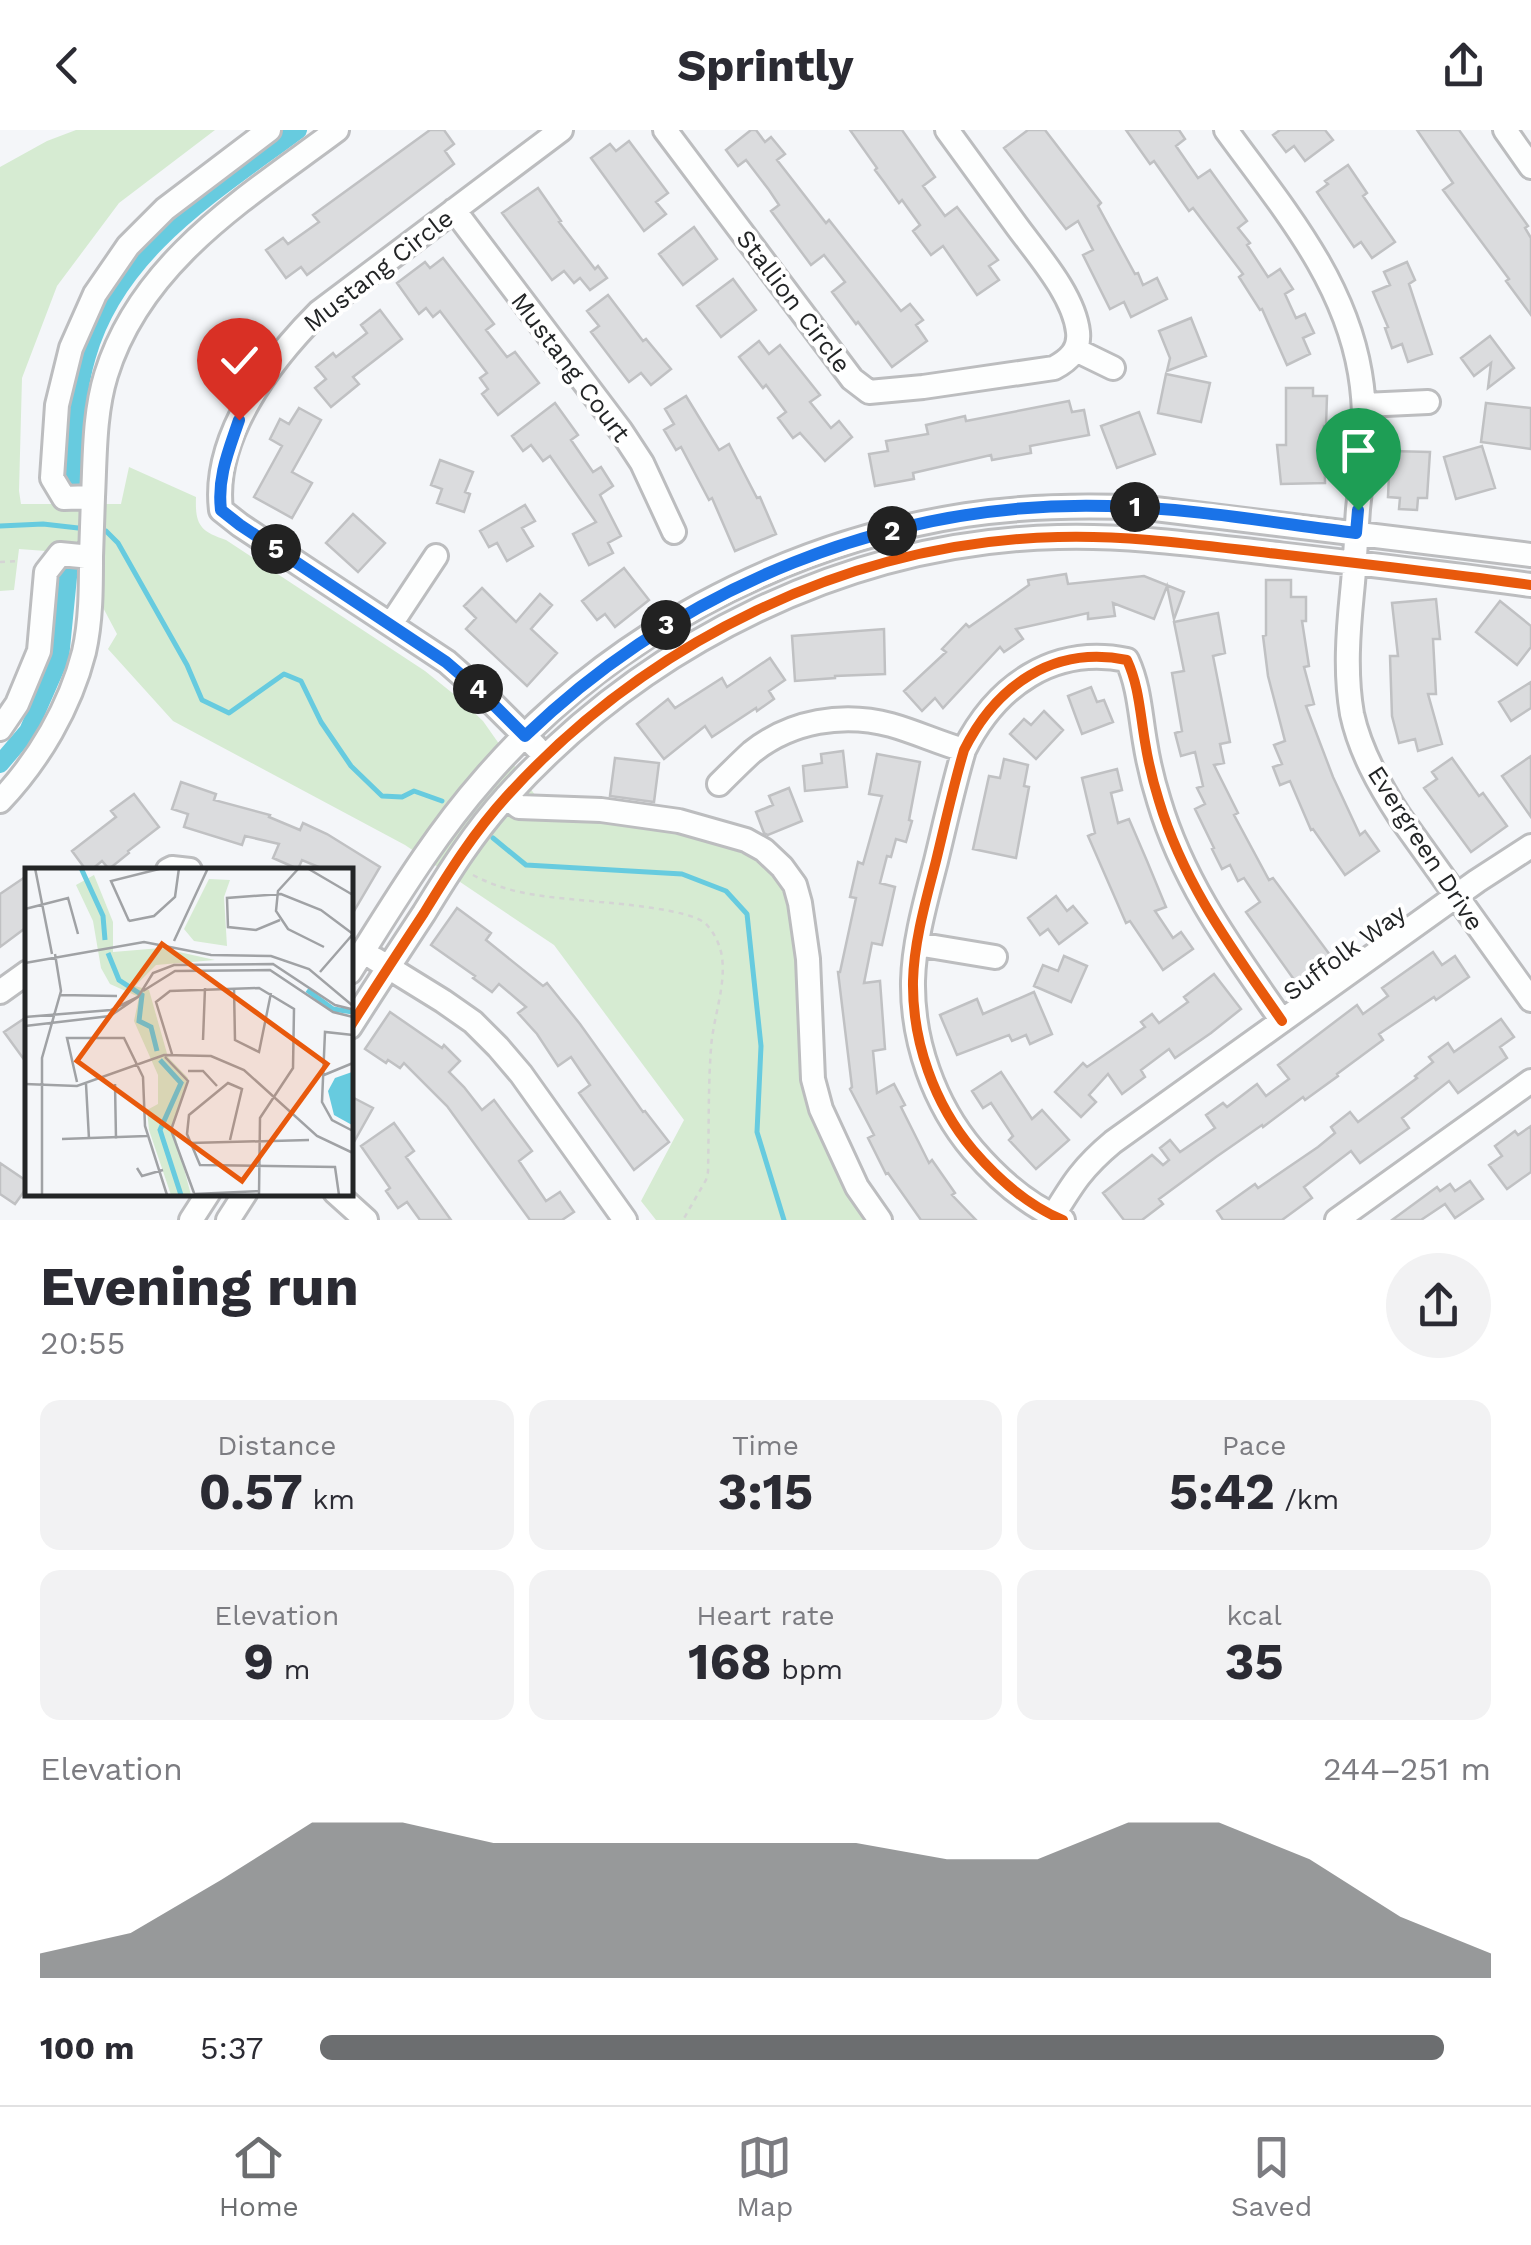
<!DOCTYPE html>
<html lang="en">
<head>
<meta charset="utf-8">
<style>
	:root { --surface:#fff; --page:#f2f2f3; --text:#2b2b33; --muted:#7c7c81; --line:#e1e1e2; --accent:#6c6e70 }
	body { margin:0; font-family:"Work Sans",sans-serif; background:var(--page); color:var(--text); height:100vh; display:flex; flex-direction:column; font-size:38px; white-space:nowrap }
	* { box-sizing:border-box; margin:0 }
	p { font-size:32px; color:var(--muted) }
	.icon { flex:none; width:55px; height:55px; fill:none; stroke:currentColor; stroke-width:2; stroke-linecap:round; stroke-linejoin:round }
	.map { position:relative; height:1090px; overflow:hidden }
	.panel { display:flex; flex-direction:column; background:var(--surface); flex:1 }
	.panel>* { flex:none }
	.pin { position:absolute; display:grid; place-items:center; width:85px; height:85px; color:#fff; margin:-102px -42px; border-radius:50% 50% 50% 0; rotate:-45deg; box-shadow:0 0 10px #0007 }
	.pin .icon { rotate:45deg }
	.km { position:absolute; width:50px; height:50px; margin:-25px; border-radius:50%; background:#222; color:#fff; font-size:28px; line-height:50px; text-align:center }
	.round { display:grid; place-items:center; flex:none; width:105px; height:105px; border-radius:52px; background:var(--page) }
	.summary { display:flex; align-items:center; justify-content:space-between; height:170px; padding:0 40px }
	h1 { font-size:55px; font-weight:700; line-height:75px }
	.figures { display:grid; grid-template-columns:repeat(3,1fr); gap:15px; height:170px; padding:10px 40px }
	.figures div { display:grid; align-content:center; border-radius:20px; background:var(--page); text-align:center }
	.figures b { font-size:50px; font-weight:700 }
	.figures small { font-size:28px; font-weight:400 }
	.figures p { font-size:28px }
	.chart { height:280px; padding:20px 40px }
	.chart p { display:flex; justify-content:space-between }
	.chart svg { width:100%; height:180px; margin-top:10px; fill:var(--accent); opacity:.7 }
	ul { padding:0 40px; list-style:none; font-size:32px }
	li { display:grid; grid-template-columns:160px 120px 1fr; align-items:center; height:75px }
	li i { height:25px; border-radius:12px; background:var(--accent) }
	header { display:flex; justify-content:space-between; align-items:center; height:130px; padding:0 40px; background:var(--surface); font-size:45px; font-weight:700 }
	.tabs { display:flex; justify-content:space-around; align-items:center; height:140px; border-top:2px solid var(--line); background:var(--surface); font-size:28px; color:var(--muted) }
	.tabs a { display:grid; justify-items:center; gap:5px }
	.tabs .active { color:var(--accent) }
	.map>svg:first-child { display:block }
	.green { fill:#d6ebd2 }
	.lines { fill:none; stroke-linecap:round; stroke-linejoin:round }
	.stream { stroke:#67cbdf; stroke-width:5 }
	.canal { stroke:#67cbdf; stroke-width:18 }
	.building { fill:#dbdcde; stroke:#c0c1c3; stroke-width:2.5 }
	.minor-casing { stroke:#bcbdbf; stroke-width:28 }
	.path { stroke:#d4d4d4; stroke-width:2.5; stroke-dasharray:5 5; stroke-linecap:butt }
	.minor { stroke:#fdfefe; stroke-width:22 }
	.cycleway-casing { stroke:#fff; stroke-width:16 }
	.cycleway { stroke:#e8590c; stroke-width:10 }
	.route-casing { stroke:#fff; stroke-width:20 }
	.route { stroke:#1a73e8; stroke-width:12 }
	.labels { text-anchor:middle; stroke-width:8; stroke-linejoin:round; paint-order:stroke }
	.street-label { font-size:25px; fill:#232526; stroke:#fff }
	.inset-river { fill:none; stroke:#67cbdf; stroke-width:5 }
	.inset-road { fill:none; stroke:#a0a2a5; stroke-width:2.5 }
	.view { fill:#e8590c; fill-opacity:0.15; stroke:#e8590c; stroke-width:5 }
	.inset-edge { fill:none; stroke:#232526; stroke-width:5 }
</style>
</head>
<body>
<header><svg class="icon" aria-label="back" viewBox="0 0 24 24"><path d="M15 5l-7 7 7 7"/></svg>Sprintly<svg class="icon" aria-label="share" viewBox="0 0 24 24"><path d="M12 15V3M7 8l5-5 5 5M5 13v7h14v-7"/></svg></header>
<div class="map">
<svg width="1531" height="1090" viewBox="0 0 1531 1090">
	<rect width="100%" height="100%" fill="#f4f6f9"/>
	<path class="green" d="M76 0H215L119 73 57 156 22 248 19 361 21 374H121L129 337 196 367C195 395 200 401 226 410L425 541 461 570 483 591 535 665 676 682 753 698 805 745 821 959 874 1066 894 1090H656L641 1071 684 990 554 815 405 715 173 591 108 519 117 504 99 470V425L19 419 14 460 0 461V37L47 11Z"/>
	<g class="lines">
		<path class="stream" d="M0 396 43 394 87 399
			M98 400 106 401 118 413 187 535 202 570 229 583 284 544 301 551 321 592 351 636 382 666 402 667 414 661 442 671
			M493 708 526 735 682 744 726 761 747 784 761 916 757 1002 784 1090"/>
		<path class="canal" d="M73 348C75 307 75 266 87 226 117 120 215 62 298 0
			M0 634 28 601 60 528 69 437"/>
	</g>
	<path class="building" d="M430 0H444L454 14 445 21 454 34 307 145 301 137 286 148 266 120 283 108 288 114 319 92 313 85Z
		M751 0H756L765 12 771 7 785 24 777 30 826 93 829 90 901 181 910 174 923 190 916 195 927 211 892 237 858 192 856 194 832 162 845 152 824 125 811 135 771 81 779 75 769 60 746 30 738 36 726 20Z
		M850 0H902L935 47 923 56 945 86 957 77 998 130 989 136 999 150 977 165 943 116 931 125 913 101 920 95 902 70 899 73 884 52 875 40 877 38Z
		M1028 0H1045L1101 73 1098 76 1135 144 1138 143 1143 155 1157 148 1167 169 1131 187 1124 172 1110 179 1083 125 1093 120 1078 91 1066 99 1004 18Z
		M1126 0H1179L1185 9 1176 16 1198 48 1210 40 1247 91 1238 98 1250 113 1247 115 1268 147 1280 139 1293 159 1285 164 1296 188 1305 184 1314 203 1303 208 1310 224 1287 235 1262 179 1260 180 1239 147 1243 144 1193 78 1189 81 1154 31 1150 34Z
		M1280 0H1325L1333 10 1305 31 1294 16 1286 22 1273 5Z
		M1417 0H1459L1528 96 1525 98 1531 108V185L1506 151 1509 149 1443 60 1453 53Z
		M629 11 668 63 656 72 666 84 644 101 591 28 610 14 616 21Z
		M1348 35 1367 63 1363 66 1395 112 1372 128 1361 112 1354 117 1317 62 1328 54 1325 51Z
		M538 58 561 91 559 92 595 139 598 136 607 148 590 160 580 148 574 153 564 141 552 150 502 83Z
		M694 97 717 129 683 155 659 124Z
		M443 128 494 194 486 200 507 227 515 222 539 253 498 285 482 264 488 259 480 248 487 243 440 181 433 187 426 178 419 184 397 153 425 132 430 138Z
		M1407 132 1415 150 1409 154 1432 224 1408 232 1402 214 1392 218 1385 198 1388 197 1373 162 1390 155 1384 142Z
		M733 149 756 180 721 207 697 176Z
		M608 165 643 211 646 209 671 239 651 255 641 243 629 252 591 202 599 196 587 181Z
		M380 180 402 209 353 247 359 254 331 277 315 258 326 249 316 237 333 223 336 227 367 203 361 195Z
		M1191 188 1206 226 1167 241 1170 228 1159 201Z
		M1490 206 1514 238 1488 258 1491 233 1474 246 1461 228Z
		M759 211 769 224 780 215 820 265 810 272 831 298 839 291 852 307 825 331 800 303 793 308 778 288 786 282 766 255 763 258 739 227Z
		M1166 244 1210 253 1201 292 1158 283Z
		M1286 258H1313V266H1327L1326 296H1324L1325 353 1281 354 1277 315H1286Z
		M686 266 719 320 729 314 757 368 760 367 776 404 735 421 712 368 709 370 681 317 676 320 664 300 674 294 665 279Z
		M1069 271 1072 282 1084 280 1089 305 1030 316 1031 323 992 330 991 325 913 343 914 349 875 356 869 324 888 321 886 311 928 304 926 295 965 286 966 291Z
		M555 273 578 305 571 310 593 342 601 337 613 356 600 365 621 406 608 413 613 423 589 435 573 404 596 392 550 326 543 331 531 315 523 321 512 306Z
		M1486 273 1531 278V319L1481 312Z
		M299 278 321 290 292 342 312 353 292 388 254 367 282 316 270 309 280 289 289 294Z
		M1139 282 1155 324 1117 338 1101 296Z
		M1482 316 1495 358 1456 369 1444 327Z
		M1390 321 1430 322 1427 368H1418L1417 380 1399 379 1400 368 1388 367Z
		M440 330 473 342 465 362 470 364 464 382 437 373 442 359 431 355Z
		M525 375 535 391 522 398 533 416 507 431 497 413 489 417 480 401Z
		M353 384 385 413 358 442 326 413Z
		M624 438 649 470 615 497 605 484 597 490 582 471Z
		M1066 444 1068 454 1144 446 1184 462 1174 489 1167 456 1154 489 1113 473 1115 486 1088 489V483L1016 499 1023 509 1004 522 1000 517 943 578 935 568 922 581 904 561 946 522 942 519 966 494 969 497 1029 455 1028 450Z
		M1266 450H1291V467H1306V491H1302L1309 536 1304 537 1314 574 1306 576 1333 647 1360 705 1365 701 1379 721 1345 745 1313 699 1311 700 1290 651 1280 655 1273 637 1282 634 1274 615 1285 611 1268 546 1263 506 1266 505Z
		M482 458 516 492 540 464 552 475 531 499 557 523 527 556 466 499 476 488 464 476Z
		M1436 469 1440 509H1433L1436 564H1428L1442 614 1418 621 1415 609 1399 613 1392 586 1390 526H1398L1392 473Z
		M1500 471 1531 496V517L1517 535 1476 502Z
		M1218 483 1225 523 1213 526 1230 612 1220 614 1224 633 1214 635 1238 683 1234 685 1269 750 1273 748 1330 825 1295 851 1246 782 1260 772 1244 748 1238 751 1230 735 1222 739 1212 719 1214 718 1195 679 1205 674 1197 658 1203 656 1195 622 1181 626 1175 603 1182 601 1172 543 1184 541 1174 492Z
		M884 499 885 544 835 546V548L795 551 792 506Z
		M770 528 785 550 769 561 774 569 757 581 756 578 712 607 705 596 664 629 637 594 668 569 675 578 722 548 727 557Z
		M1531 552V578L1511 591 1499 572Z
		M1091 557 1097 572 1104 570 1113 592 1082 604 1068 566Z
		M1044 581 1063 600 1036 629 1010 604 1024 589 1031 595Z
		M843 621 847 657 805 661 803 636 822 633 821 624Z
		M877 624 920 632 909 690 912 691 906 712 896 709 891 727 887 726 880 753 895 757 882 815 872 813 864 853 880 851 885 919 873 921 877 963 894 954 905 975 901 977 929 1033 932 1030 955 1063 952 1065 976 1090H921L888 1043 886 1044 868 1008 874 1005 850 959 852 957 838 842H840L856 768 850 767 858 732 863 734 882 666 869 664Z
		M1531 626V687L1502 646Z
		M615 628 659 633 654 672 610 666Z
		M1452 628 1479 666 1483 663 1507 696 1471 722 1424 658 1437 649 1432 642Z
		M1004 629 1028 635 1024 656 1029 657 1016 728 973 719 989 646 1000 648Z
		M1117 639 1122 660 1111 663 1118 693 1129 689 1147 731 1166 777 1155 781 1173 808 1181 802 1193 819 1163 840 1130 791 1126 793 1088 706 1095 703 1082 648Z
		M181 652 216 664 214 670 270 685 269 687 300 700 303 693 327 704 380 737 350 788V740H326L302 730 298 739 273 728 279 714 245 706 242 715 184 697 188 684 172 679Z
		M789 658 802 691 768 705 764 703 756 682 773 675 769 666Z
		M134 664 159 697 128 721 129 723 109 739 102 731 91 740H86L72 721 116 687 111 681Z
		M28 745V796L0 817V764Z
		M1056 766 1067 781 1073 776 1087 793 1059 814 1048 799 1040 805 1028 788Z
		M457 778 491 803 486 810 543 856 547 853 580 894 643 982 645 981 669 1012 634 1040 579 963 590 955 571 927 558 936 537 904 518 883 526 877 499 854 492 862 473 848 475 846 431 815Z
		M1433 822 1442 835 1455 826 1469 847 1436 870 1434 867 1379 904 1383 910 1337 944 1338 946 1305 970 1303 967 1263 997 1262 995 1216 1027 1159 1069 1163 1074 1142 1090H1124L1103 1063 1152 1025 1163 1035 1169 1030 1160 1018 1170 1010 1180 1022 1215 998 1206 985 1223 973 1227 977 1257 954 1266 966 1289 949 1278 935 1357 875 1363 884 1388 866 1382 858Z
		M1064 826 1087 836 1071 872 1034 856 1043 835 1058 841Z
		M1214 844 1241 879 1211 903 1175 928 1169 919 1141 940 1145 947 1122 964 1108 944 1089 965 1096 972 1081 987 1055 962 1083 933 1087 937 1145 897 1141 892 1152 884 1159 893 1188 872 1184 867Z
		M1034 862 1052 904 1030 914 1026 905 1012 911 1009 905 957 925 940 885 977 869 983 884Z
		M390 882 442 918 444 915 460 931 449 942 464 957 482 980 494 970 532 1021 519 1031 546 1071 560 1062 574 1082 562 1090H530L447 976 404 933 400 938 388 930 386 933 365 919Z
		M28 886V935L4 902Z
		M1501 889 1514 907 1500 917 1507 928 1458 963 1449 951 1402 988 1409 998 1360 1033 1351 1021 1304 1057 1312 1068 1282 1090H1223L1217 1081 1255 1054 1258 1058 1318 1017 1335 1003 1331 997 1350 982 1358 992 1417 948 1415 946 1433 932 1429 927 1448 913 1454 922Z
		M1001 942 1032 989 1042 980 1069 1010 1036 1039 1009 1010 1013 1006 991 973 983 978 972 961Z
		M350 966 373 978 350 1019Z
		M394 993 414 1021 406 1027 451 1090H420L407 1072 398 1078 386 1061 390 1058 361 1016Z
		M1531 996V1042L1507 1059 1489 1035 1502 1026 1495 1016 1515 1001 1518 1005Z
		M0 1033 28 1052V1056L15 1074 0 1064Z
		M1470 1051 1483 1069 1455 1088 1445 1074 1421 1090H1392L1437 1057 1440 1061 1450 1054 1455 1061Z"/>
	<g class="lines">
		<defs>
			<path id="minor" d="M665 0 852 249 869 262 923 257 1054 238C1069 230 1080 220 1078 202 1074 165 1037 124 1016 95 993 63 970 32 947 0
				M1226 0C1281 76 1344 148 1360 243 1368 289 1363 333 1358 379 1356 407 1355 435 1352 463 1348 503 1345 544 1352 584 1360 621 1379 655 1400 687L1531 870
				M1505 0 1531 37
				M454 80 621 301 642 333 674 402
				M1076 220 1113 238
				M1364 275 1428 272
				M93 367C95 327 94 284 106 245 141 131 246 68 337 0
				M391 494 436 426
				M0 599 17 574 39 521 46 442 60 424 91 427 93 367 64 368 52 348 57 275 71 218 95 164 128 116 165 79 269 0
				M536 617 482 563 447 532 240 395 221 380C212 307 270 231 319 182L561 0
				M719 654C730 643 741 632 752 622 791 591 843 582 891 595 916 602 939 613 964 620
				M506 667 519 677 601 680 679 691 746 710 764 720 782 737 795 755 800 773 808 829 813 949 821 979 857 1057 880 1090
				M0 671C39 630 70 577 84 522 91 491 91 459 91 427
				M168 740 172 738 190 740
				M917 814 995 827
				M375 829 443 871 473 892 498 917 521 944 625 1090
				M350 842C392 776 432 708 484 649 606 507 781 414 966 385 1026 376 1086 375 1147 378L1531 425
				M0 862 28 842
				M350 897C374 859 399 821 424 783 449 742 474 702 507 666 647 512 848 412 1058 407 1129 405 1199 415 1269 423 1356 433 1444 443 1531 455
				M335 1062 366 1090
				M1053 1086C1073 1053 1083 1037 1113 1012L1477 751 1531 716
				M191 1090 209 1062
				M228 1090 246 1062
				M1063 1090C1027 1075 998 1049 973 1020 934 974 912 911 913 851 914 811 926 770 936 731 945 694 953 657 964 620 996 556 1053 515 1127 530 1139 556 1140 583 1145 612 1148 631 1153 652 1159 671 1184 755 1233 820 1282 891
				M1337 1090 1531 951"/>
		</defs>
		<use href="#minor" class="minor-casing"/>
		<path class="path" d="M0 432 20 431
			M473 745C514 767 555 767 600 772 623 774 689 780 705 793 714 802 720 814 722 827 726 857 713 888 711 918 708 959 709 1001 708 1042L706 1050 683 1090"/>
		<use href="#minor" class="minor"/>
		<defs>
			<path id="cycleway" d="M350 897C374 859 399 821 424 783 449 742 474 702 507 666 647 512 848 412 1058 407 1129 405 1199 415 1269 423 1356 433 1444 443 1531 455
				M1063 1090C1027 1075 998 1049 973 1020 934 974 912 911 913 851 914 811 926 770 936 731 945 694 953 657 964 620 996 556 1053 515 1127 530 1139 556 1140 583 1145 612 1148 631 1153 652 1159 671 1184 755 1233 820 1282 891"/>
		</defs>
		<use href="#cycleway" class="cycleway-casing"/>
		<use href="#cycleway" class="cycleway"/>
	</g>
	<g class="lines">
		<defs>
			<path id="route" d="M239 290C229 320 217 347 221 380L240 395 446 532 482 563 525 606C681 456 891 370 1108 376 1190 378 1275 393 1356 403L1358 380"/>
		</defs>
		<use href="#route" class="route-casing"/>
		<use href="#route" class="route"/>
	</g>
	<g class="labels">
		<g class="street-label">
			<text transform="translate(378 140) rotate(-38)" y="9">Mustang Circle</text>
			<text transform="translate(794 171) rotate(53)" y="9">Stallion Circle</text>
			<text transform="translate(571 237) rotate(53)" y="9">Mustang Court</text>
			<text transform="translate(1426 718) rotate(57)" y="9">Evergreen Drive</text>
			<text transform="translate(1344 822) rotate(-36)" y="9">Suffolk Way</text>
		</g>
	</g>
	<g transform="translate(25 738)">
		<rect width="328" height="328" fill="#f4f6f9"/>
		<path d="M69 7 88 54V84L136 80 190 92 131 97 110 118 124 122 143 189 163 210 148 259 166 327H146L124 262 122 242 133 236V207L109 153 114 129 85 116 76 100 68 53 51 17ZM184 11 205 12 199 29 202 78 169 73 159 61Z" fill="#d6ebd2"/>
		<path d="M327 204V257L309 247 303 223 310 210Z" fill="#67cbdf"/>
		<path class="inset-river" d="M56 0 78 48 80 72M83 85 94 112 117 127 114 153 126 159 132 183M282 122 308 141 328 144M135 192 156 215 135 262 156 327"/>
		<path class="inset-road" d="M10 0 27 86M274 0 253 23 251 43 263 61 299 79M282 0 328 27M0 41 43 30 53 66M255 52 231 62 203 59 202 30 256 26 296 42 328 66M104 53 86 13 138 0M104 53 129 48 150 29 154 0M149 73 183 0M0 95 119 74 186 87 246 88 284 101 328 138M295 104 328 66M209 120 210 172 234 184 246 125M118 123 150 103 245 102 308 144 328 149M35 127 92 128M0 149 86 142 113 129 128 105 149 97 248 96 310 137 326 141M0 158 85 148 113 129M328 167 300 164 297 234 307 252 328 263M178 172 180 120M147 186 131 134 145 123 234 120 269 141 268 200 235 250 234 327M140 189 163 213 146 262 169 325M163 203H178L192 218M299 207 328 195M52 214 42 170H99L118 209 120 258 142 327M0 216 52 218 139 187 186 188 219 202 292 268 328 285M61 216 64 271M90 216 91 271M37 271 122 268M205 272 217 221 203 215 164 247 162 266 175 297 310 299 314 327M165 275 284 272M112 300 117 308 138 302M169 326 234 323M17 327V190L36 123 30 86"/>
		<path class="view" d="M137 76 302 196 217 313 52 193Z"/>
		<rect width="328" height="328" class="inset-edge"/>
	</g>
</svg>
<div class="pin" style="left:1358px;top:380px;background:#1e9e55"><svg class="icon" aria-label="arrive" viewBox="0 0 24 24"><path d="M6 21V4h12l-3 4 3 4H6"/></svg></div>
<div class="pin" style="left:239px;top:290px;background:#d93025"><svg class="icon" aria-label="check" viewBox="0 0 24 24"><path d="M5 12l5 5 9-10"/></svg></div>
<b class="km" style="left:1135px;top:377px">1</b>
<b class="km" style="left:892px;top:401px">2</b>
<b class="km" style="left:666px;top:495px">3</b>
<b class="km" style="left:478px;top:559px">4</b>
<b class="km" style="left:276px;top:419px">5</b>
</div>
<section class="panel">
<div class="summary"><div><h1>Evening run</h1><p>20:55</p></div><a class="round"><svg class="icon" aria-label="share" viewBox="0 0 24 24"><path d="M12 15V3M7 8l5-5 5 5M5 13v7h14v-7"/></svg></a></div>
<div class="figures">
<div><p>Distance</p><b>0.57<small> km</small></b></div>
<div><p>Time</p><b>3:15</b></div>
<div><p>Pace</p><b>5:42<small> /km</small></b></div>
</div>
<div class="figures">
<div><p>Elevation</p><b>9<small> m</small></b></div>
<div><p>Heart rate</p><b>168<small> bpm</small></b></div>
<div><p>kcal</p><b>35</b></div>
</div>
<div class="chart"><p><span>Elevation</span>244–251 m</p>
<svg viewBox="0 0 160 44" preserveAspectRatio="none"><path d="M0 44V38L10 33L20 20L30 6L40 6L50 11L60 11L70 11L80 11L90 11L100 15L110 15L120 6L130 6L140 15L150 29L160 38V44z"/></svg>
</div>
<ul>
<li><b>100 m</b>5:37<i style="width:96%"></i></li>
</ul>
</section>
<nav class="tabs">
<a class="active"><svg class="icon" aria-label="home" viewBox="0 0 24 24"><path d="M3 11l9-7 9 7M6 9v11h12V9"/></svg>Home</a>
<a><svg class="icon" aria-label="map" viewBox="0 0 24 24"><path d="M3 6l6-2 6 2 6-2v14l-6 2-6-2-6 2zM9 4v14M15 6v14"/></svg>Map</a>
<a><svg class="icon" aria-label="saved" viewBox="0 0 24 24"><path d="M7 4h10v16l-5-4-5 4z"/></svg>Saved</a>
</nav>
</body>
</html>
